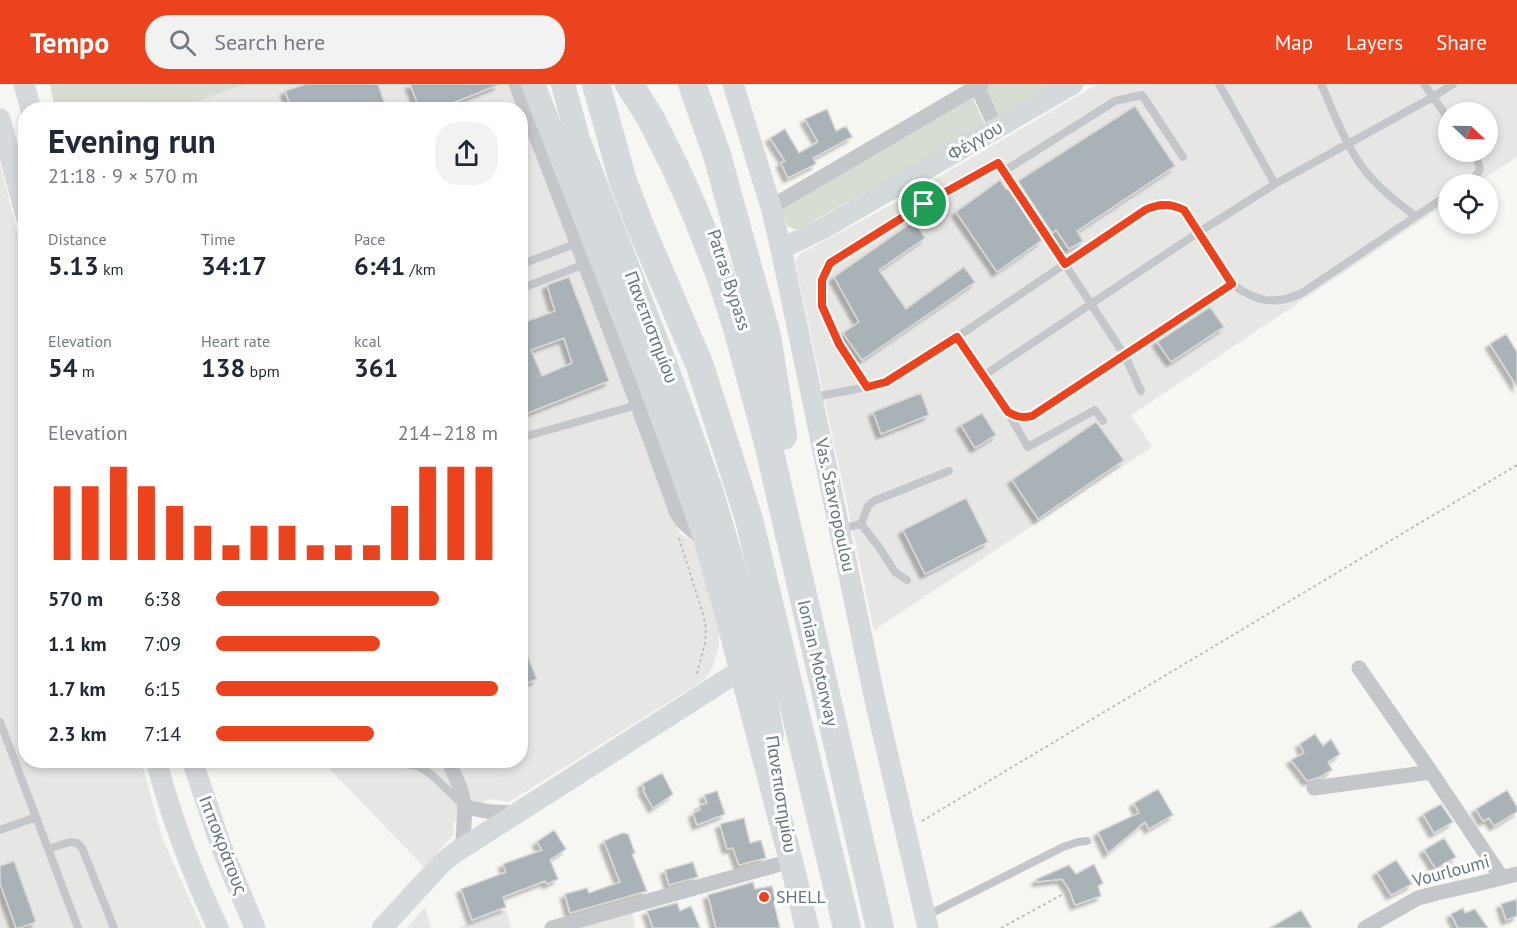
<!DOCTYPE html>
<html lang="en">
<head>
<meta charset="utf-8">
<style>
	:root { --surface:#fff; --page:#f2f2f3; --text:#1f2937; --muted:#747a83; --accent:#ea431e }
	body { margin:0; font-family:"PT Sans",sans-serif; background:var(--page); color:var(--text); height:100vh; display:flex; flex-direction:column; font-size:22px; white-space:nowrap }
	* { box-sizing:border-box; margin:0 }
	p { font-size:20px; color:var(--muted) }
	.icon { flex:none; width:33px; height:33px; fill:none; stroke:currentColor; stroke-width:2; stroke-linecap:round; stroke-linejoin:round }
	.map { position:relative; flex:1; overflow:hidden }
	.drawer { position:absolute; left:18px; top:18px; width:510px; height:666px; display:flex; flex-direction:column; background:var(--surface); border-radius:24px; box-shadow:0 3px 9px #0003 }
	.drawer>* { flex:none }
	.needle { width:39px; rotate:112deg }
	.buttons { position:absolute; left:1438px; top:18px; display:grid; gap:12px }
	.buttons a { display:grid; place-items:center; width:60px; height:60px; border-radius:50%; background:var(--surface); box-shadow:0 3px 9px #0003; font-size:30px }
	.pin { position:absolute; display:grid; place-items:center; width:51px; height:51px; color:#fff; margin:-26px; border:3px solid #fff; border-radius:50%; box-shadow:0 2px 6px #0007 }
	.round { display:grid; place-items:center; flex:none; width:63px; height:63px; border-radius:24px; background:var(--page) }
	.headline { display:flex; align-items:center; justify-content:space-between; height:102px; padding:0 30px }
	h1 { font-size:33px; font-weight:600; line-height:45px }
	.metrics { display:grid; grid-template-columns:repeat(3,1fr); gap:9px; height:102px; padding:6px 30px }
	.metrics div { display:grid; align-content:center }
	.metrics b { font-size:26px; font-weight:600 }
	.metrics small { font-size:16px; font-weight:400 }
	.metrics p { font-size:16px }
	.chart { height:168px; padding:12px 30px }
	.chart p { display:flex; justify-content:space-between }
	.chart svg { width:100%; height:108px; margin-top:6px; stroke:var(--accent); stroke-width:6 }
	ul { padding:0 30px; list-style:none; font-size:20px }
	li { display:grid; grid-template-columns:96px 72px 1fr; align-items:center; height:45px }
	li i { height:15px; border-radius:8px; background:var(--accent) }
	header { display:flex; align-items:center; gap:36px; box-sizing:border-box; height:84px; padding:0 30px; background:var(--accent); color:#fff }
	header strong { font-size:28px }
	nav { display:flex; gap:33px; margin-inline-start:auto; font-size:21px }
	.search { width:420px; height:54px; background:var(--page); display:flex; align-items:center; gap:15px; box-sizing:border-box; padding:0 21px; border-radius:24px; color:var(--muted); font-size:22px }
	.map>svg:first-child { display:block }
	.built { fill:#e6e7e5; fill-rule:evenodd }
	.green { fill:#d7ddd3 }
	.building { fill:#a9b2b7; stroke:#d7d7d5; stroke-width:1.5; fill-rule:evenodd; filter:url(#shadow) }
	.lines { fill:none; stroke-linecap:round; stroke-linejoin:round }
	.path { stroke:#bcbfc1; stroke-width:2; stroke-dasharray:3 3; stroke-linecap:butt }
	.lane { stroke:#c3c7ca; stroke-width:8 }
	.street { stroke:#c3c7ca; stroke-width:15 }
	.secondary { stroke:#d4d9dc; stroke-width:21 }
	.primary { stroke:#d4d9dc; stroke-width:24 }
	.highway { stroke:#d4d9dc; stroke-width:28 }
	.route-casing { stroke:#fff; stroke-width:12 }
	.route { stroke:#ea431e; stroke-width:8 }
	.poi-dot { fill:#ea431e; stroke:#fff; stroke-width:2 }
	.labels { text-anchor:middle; stroke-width:6; stroke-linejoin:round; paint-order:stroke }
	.street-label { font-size:18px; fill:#637784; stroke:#fff }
	.poi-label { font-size:18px; fill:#637784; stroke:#fff; text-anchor:start }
</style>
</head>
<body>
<header>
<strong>Tempo</strong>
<div class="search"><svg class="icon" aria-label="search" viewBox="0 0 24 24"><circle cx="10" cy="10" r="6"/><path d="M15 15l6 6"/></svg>Search here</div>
<nav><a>Map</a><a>Layers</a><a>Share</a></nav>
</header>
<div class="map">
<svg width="1517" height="844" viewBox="0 0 1517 844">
	<defs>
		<filter id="shadow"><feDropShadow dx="-4.5" dy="4.5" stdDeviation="1.5" flood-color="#0004"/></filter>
	</defs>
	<rect width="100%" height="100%" fill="#f6f6f2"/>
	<path class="built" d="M246 0H512L519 25 197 26 194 19Z
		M1098 0H1517V73L1475 100H1449V118L1131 331 1152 363 874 546 795 178 800 170 891 121ZM1449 28H1488V68H1449Z
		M521 30 547 102 579 169 680 450 695 457 719 541V562L713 583 704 596 699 599 509 718 489 715 453 739 454 750 424 783 322 677 520 676Z
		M0 79 26 184V676L141 677 162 753 202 844H0Z
		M425 823 431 844H407Z
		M506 826 511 844H457L462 842Z
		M632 828 635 844H565Z"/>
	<path class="green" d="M50 0H246L194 19 197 25 55 26Z
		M990 0H1058L999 33 985 3Z
		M972 12 985 41 799 145H794L787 142 781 122Z"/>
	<path class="building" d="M306 0H378L387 26H292L285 7Z
		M410 0H498V1L435 26H420Z
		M1135 22 1175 82 1077 147 1083 157 1069 165 1056 146 1052 149 1018 97Z
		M827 25 836 47 846 42 852 53 813 74 816 80 788 94 781 79 785 77 770 54 785 45 799 69 818 58 805 35Z
		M1000 96 1006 105 1008 104 1042 156 997 188 956 128Z
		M914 137 925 154 879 186 906 225 964 183 975 198 862 276 843 249 859 238 834 193Z
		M569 193 609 297 523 331 520 323V240L555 227 547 201ZM564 254 572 279 542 292 531 266Z
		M1210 223 1224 243 1171 278 1157 258Z
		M1506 250 1517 268V303L1490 260Z
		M921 309 929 331 881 350 873 328Z
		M982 329 996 351 975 364 961 341Z
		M1096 338 1124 376 1038 435 1012 396Z
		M966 414 988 458 925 490 903 446Z
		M520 555 537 595 520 602Z
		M1315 650 1323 662 1331 655 1340 670 1328 678 1332 686 1320 693 1307 697 1291 676 1304 669 1300 660Z
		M662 689 673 710 653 724 643 706 645 705 642 700Z
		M1158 705 1173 731 1149 745 1145 738 1108 769 1098 748 1139 729 1134 719Z
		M1507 706 1517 723V728L1494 742 1489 734 1483 737 1476 725Z
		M717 707 725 730 697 741 693 729 700 726 699 722 707 719 704 711Z
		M1441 720 1453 738 1434 749 1423 730Z
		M744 734 750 759 761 756 766 774 739 781 733 764 727 765 720 740Z
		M554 746 566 765 550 776 558 795 547 800 545 797 503 813 506 823 472 836 461 805 506 788 503 780 542 766 537 758Z
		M622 749 628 750 635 769 632 770 647 807 570 829 565 810 587 804 589 809 620 798 604 757Z
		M1444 754 1456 773 1436 785 1424 766Z
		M1396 776 1412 800 1391 811 1377 788Z
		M14 777 36 838 19 844H16L0 799V782Z
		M693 778 698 793 669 801 665 786Z
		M1094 780 1103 799 1098 802 1101 812 1075 821 1069 805 1062 795 1037 798V795L1069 781 1076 790Z
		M753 798 755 805 772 802 776 819H774L780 844H716L708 811Z
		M1517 815V832L1506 836 1501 820Z
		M677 819 680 827 691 822 700 844H653L647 827Z
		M1463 824 1465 829 1475 825 1488 844H1458L1451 830Z
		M1301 826 1312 844H1270Z"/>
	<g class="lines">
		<path class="path" d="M679 454 703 530 706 544 705 559 696 593
			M922 737 1517 381
			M1001 844 1069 807"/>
		<path class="lane" d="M1219 0 1275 100
			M1321 0C1333 26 1346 62 1363 84 1377 103 1397 118 1415 132
			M1424 0 1449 36
			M1004 87 1125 272 1141 307
			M1463 100 1476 92 1480 85 1478 78 1471 68
			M520 181 577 159
			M1232 200C1257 218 1274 222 1302 209L1449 110
			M520 205 585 180
			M983 292 1199 148 1275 100 1433 13 1453 0
			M867 303 839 260 822 222V196L829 179 924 120 998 79 1004 87 1115 17 1142 11 1183 73
			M814 313 867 303 886 298 957 253 1145 126C1155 121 1166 118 1177 122 1192 128 1222 185 1232 200L1032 332C1022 334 1017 333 1008 328L957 253
			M1009 330 1028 363 1095 326 1103 337
			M520 354 637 321
			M861 440 879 463 895 488 907 496
			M840 445 861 440 868 422 874 417 949 387
			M0 638 36 733
			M389 676 420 683 433 692 460 718
			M0 746 36 733 78 844
			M48 765 70 758 77 759 82 764 114 844
			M926 832 1063 763 1078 758 1087 757"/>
		<path class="street" d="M516 0C571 142 625 284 676 427 682 440 693 447 705 456
			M976 0 996 44
			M771 123 981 0
			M1359 584 1431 688 1502 794
			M448 676 459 701 465 723 491 728 516 729
			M1314 704 1431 688
			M456 768 463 757 465 723
			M552 844 791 777
			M1365 844 1418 814 1437 809 1477 800 1517 790"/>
		<path class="secondary" d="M24 0 31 26
			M733 0 771 123 781 165 875 616 928 844
			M0 35 26 132
			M781 165 824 144 1073 0
			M156 676C171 733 193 791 218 844
			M192 676 221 762 255 844
			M382 844 442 779 456 768 755 577"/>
		<path class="primary" d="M533 0 658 320 703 447 726 528 791 777 807 844
			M563 0 578 55 668 287 711 406 733 481 754 558 762 595 772 651"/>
		<path class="highway" d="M596 0 623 97 641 144 700 282 749 435 847 844
			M629 0 651 35 675 83 693 123 720 191 737 244 767 355 880 844
			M692 0 717 71 767 252 783 352"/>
	</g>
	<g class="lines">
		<defs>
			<path id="route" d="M998 79 1065 180 1145 126C1159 119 1171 119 1184 126L1232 200 1032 332C1022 334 1017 333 1008 328L957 253 886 298 867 303 839 260 822 222V196L830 179 924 120Z"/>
		</defs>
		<use href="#route" class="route-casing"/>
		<use href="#route" class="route"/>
	</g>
	<circle class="poi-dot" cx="764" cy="813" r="6"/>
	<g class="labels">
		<g class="street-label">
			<text transform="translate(975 57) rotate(-30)" y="6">Φέγγου</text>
			<text transform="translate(729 196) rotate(72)" y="6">Patras Bypass</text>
			<text transform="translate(651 243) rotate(69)" y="6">Πανεπιστημίου</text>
			<text transform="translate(835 421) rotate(78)" y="6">Vas. Stavropoulou</text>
			<text transform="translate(818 579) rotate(77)" y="6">Ionian Motorway</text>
			<text transform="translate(781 710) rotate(81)" y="6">Πανεπιστημίου</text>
			<text transform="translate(223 761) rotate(69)" y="6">Ιπποκράτους</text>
			<text transform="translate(1451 787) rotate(-15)" y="6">Vourloumi</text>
		</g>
		<g class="poi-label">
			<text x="776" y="819">SHELL</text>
		</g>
	</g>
</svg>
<div class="buttons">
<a><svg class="needle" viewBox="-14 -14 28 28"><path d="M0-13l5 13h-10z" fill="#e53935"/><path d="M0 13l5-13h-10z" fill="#747a83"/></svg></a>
<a><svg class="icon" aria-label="locate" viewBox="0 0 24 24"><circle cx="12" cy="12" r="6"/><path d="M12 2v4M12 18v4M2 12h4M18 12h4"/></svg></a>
</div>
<div class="pin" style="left:924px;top:120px;background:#1e9e55"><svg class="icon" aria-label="arrive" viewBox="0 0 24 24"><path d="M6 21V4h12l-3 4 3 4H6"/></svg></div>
<section class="drawer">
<div class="headline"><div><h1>Evening run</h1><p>21:18 · 9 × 570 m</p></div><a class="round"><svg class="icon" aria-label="share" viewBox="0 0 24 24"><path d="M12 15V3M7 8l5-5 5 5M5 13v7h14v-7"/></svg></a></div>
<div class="metrics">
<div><p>Distance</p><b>5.13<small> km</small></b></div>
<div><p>Time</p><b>34:17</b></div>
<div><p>Pace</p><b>6:41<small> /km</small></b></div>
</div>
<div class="metrics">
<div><p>Elevation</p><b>54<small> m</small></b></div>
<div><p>Heart rate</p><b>138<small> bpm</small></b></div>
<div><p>kcal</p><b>361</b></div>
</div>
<div class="chart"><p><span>Elevation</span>214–218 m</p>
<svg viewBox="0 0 160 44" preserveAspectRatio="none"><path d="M5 44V14M15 44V14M25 44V6M35 44V14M45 44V22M55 44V30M65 44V38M75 44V30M85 44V30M95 44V38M105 44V38M115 44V38M125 44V22M135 44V6M145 44V6M155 44V6"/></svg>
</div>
<ul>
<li><b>570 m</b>6:38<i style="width:79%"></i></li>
<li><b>1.1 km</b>7:09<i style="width:58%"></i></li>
<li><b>1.7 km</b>6:15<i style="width:100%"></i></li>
<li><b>2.3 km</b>7:14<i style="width:56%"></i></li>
</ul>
</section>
</div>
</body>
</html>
